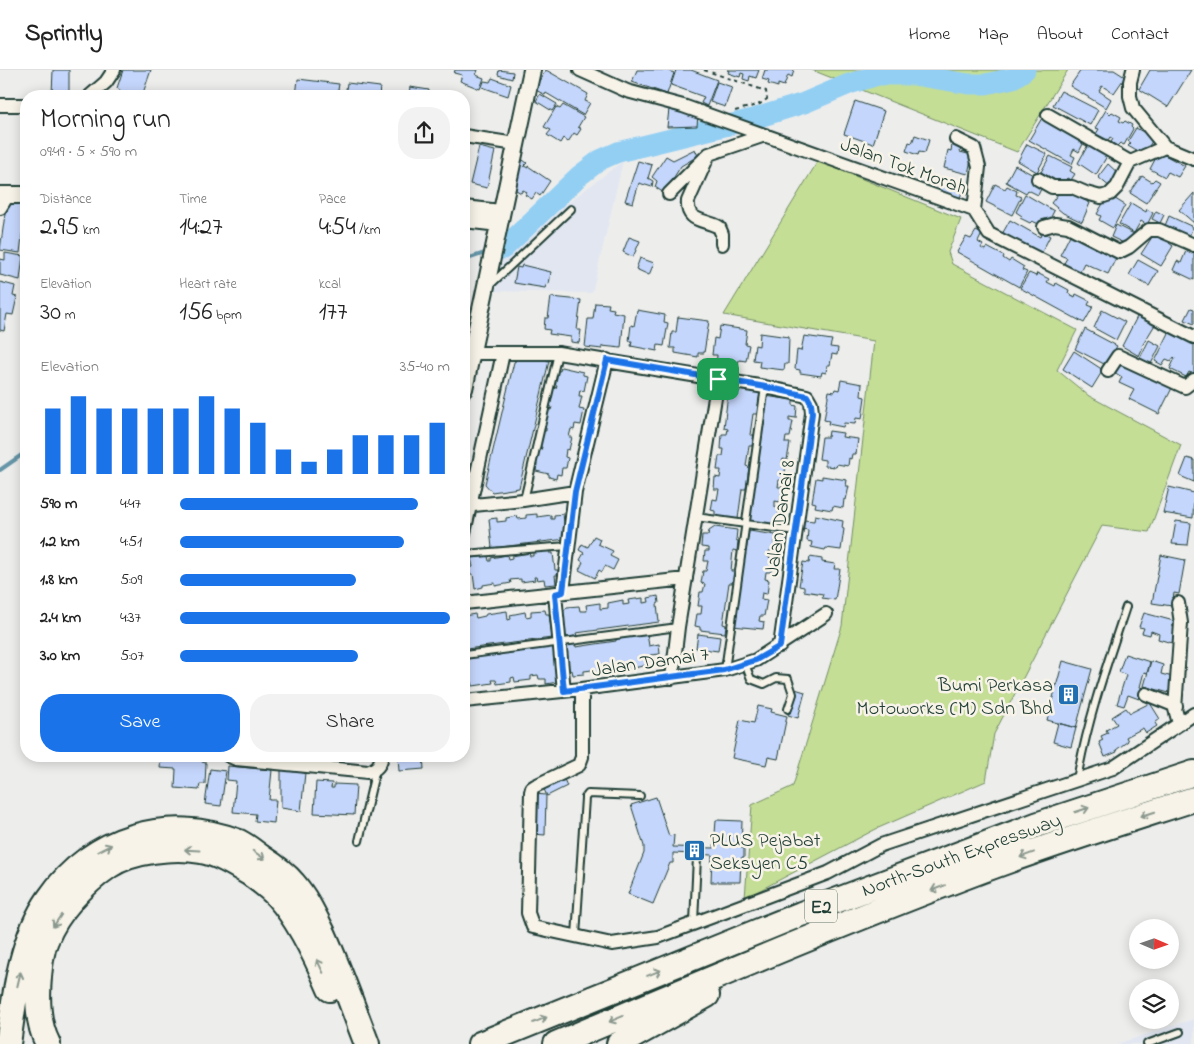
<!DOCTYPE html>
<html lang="en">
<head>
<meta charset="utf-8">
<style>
	:root { --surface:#fff; --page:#f2f2f2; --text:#222; --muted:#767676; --line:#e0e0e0; --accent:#1a73e8 }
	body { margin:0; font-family:"Indie Flower",sans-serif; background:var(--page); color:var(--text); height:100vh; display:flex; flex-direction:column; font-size:19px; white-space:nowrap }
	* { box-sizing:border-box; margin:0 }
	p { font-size:16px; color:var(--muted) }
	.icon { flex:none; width:28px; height:28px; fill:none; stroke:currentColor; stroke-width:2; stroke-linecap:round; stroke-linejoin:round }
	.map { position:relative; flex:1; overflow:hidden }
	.drawer { position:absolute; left:20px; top:20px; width:450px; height:672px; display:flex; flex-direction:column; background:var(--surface); border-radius:20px; box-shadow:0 2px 12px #0003 }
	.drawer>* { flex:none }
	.needle { width:32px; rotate:92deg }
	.fabs { position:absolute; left:1129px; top:849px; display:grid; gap:10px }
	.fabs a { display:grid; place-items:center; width:50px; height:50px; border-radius:50%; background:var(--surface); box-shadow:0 2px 12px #0003; font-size:25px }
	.pin { position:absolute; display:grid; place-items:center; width:42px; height:42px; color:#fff; margin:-21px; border-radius:10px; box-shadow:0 2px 8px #0006 }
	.round { display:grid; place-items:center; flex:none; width:52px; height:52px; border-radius:20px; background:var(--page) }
	.summary { display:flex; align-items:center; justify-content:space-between; height:85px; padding:0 20px }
	h1 { font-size:28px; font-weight:600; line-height:38px }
	.stats { display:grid; grid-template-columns:repeat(3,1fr); gap:8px; height:85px; padding:5px 20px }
	.stats div { display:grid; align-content:center }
	.stats b { font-size:25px; font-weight:600 }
	.stats small { font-size:14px; font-weight:400 }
	.stats p { font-size:14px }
	.chart { height:140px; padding:10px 20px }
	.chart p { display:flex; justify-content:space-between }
	.chart svg { width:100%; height:90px; margin-top:5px; stroke:var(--accent); stroke-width:6 }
	.action { display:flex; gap:10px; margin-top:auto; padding:10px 20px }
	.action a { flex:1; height:58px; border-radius:20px; background:var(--accent); color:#fff; font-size:20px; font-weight:600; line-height:58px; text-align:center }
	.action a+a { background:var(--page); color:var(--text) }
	ul { padding:0 20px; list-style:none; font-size:16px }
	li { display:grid; grid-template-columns:80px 60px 1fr; align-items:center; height:38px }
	li i { height:12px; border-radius:6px; background:var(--accent) }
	header { display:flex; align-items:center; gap:30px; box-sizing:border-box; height:70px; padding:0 25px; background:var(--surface); border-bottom:1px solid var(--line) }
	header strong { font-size:24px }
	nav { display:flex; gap:28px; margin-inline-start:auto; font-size:18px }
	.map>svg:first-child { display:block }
	.built { fill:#e1e6f1 }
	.green { fill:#c4de95; stroke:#728e64 }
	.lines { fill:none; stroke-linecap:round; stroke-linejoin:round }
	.stream { stroke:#6595a7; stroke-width:4 }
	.river { stroke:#93cff3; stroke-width:21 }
	.building { fill:#c5d6fc; stroke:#1f3d34 }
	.service-casing { stroke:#1f3d34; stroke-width:10 }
	.minor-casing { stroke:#1f3d34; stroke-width:16 }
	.tertiary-casing { stroke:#1f3d34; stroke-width:20 }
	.motorway-casing { stroke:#1f3d34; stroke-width:28 }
	.path { stroke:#1f3d34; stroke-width:2; stroke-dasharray:4 4; stroke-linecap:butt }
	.service { stroke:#f7f3e8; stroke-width:6 }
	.minor { stroke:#f7f3e8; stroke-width:12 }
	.tertiary { stroke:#f7f3e8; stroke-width:16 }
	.motorway { stroke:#f7f3e8; stroke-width:24 }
	.oneway { stroke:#8b988e }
	.route-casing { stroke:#fff; stroke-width:10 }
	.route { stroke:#1a73e8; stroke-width:6 }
	.labels { text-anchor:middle; stroke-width:5; stroke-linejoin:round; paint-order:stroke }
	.shield { fill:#f7f3e8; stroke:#60746a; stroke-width:1 }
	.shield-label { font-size:19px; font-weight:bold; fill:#1f3d34 }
	.street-label { font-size:20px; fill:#1f3d34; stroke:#f7f3e8 }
	.poi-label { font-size:20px; fill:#1f3d34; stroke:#f7f3e8; text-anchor:end }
</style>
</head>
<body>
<header>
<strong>Sprintly</strong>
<nav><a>Home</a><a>Map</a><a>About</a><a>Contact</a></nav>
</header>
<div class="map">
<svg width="1194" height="974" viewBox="0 0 1194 974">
	<rect width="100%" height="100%" fill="#ededec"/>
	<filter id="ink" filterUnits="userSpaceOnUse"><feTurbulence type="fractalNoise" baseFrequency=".02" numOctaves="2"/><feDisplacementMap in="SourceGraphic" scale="10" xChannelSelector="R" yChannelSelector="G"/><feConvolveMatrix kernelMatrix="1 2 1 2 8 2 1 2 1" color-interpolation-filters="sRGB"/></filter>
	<g filter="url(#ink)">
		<path class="built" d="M623 91 592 223 491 221 498 186Z
			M1194 949V974H1117L1188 951Z"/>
		<path class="green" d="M812 0H1068L1017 82Z
			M818 91 961 149 948 182 952 194 1077 260 1057 300 1089 326 1181 375 1149 462 1102 456 994 664 986 711 876 759 745 828 752 735 793 716 842 556 874 271 724 245Z"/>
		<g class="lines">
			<path class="stream" d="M464 190 485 183
				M0 400 26 382"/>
			<path class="river" d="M503 179 579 106 600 90 618 82 753 49 804 33 849 14 878 5H913L969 14H986L1013 8 1025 0"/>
		</g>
		<path class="building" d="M53 0H69V26L52 24Z
			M123 0H151L142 26H119L121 21 117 18Z
			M455 0H478L476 5 484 8 480 19 460 11 462 5 454 3Z
			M499 0 513 2 512 9 498 5Z
			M546 0 588 24 585 31 590 33 583 45 546 23 545 25 534 19Z
			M637 0H668L674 3 667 24 632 12Z
			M676 0H691L717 10 707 36 701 33 704 27 671 15Z
			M727 0H759L756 8 750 6 749 11 743 9 744 4 741 3 740 7 728 3 729 1Z
			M765 0H794L792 7 788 5 784 16 778 14V17L768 14 769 11 762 9Z
			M1081 0H1114L1125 7 1114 23 1102 16 1099 21 1111 29 1106 38 1070 16Z
			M1150 0H1191L1168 37 1139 19Z
			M492 8 511 15 508 26 482 17 484 11 490 12Z
			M298 9 339 14 337 26H296Z
			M717 12 732 17 725 37 710 32Z
			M347 13 380 17 379 26H345Z
			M410 17 429 20 428 26H405L406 23 409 24Z
			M1061 21 1098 40 1090 55 1053 35Z
			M540 24 557 34 552 41 536 31Z
			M855 31 884 41 873 74 844 64Z
			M563 35 584 47 578 57 581 59 577 65 574 63 568 72 563 68 560 73 547 65 551 60 544 57 556 37 560 39Z
			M669 39 688 40 698 46 697 56 667 57Z
			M1106 40 1110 44 1112 42 1121 47 1119 51 1123 53 1125 51 1132 55 1131 57 1133 59 1124 75 1120 73 1117 76 1111 72 1113 69 1110 67 1108 70 1096 64 1099 59 1095 58Z
			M1042 48 1084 72 1079 82 1074 79 1071 85 1075 87 1072 94 1029 70Z
			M1136 58 1154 68 1146 81 1143 79 1140 83 1128 76 1131 73 1128 71Z
			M915 65 929 70 925 83 919 82 918 85 906 81 909 72 912 73Z
			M952 74 962 75 960 82 972 85 968 104 944 98 948 80 951 81Z
			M1027 74 1047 84 1037 102 1018 91Z
			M1088 75 1107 86 1096 105 1078 93Z
			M479 77 495 81 487 118 470 114Z
			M695 79 698 86 681 96 664 123 655 117 657 111 652 107 666 86 673 90Z
			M1159 82 1185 96 1178 107 1168 102 1165 107 1150 99Z
			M1050 86 1072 97 1070 101 1075 104 1071 110 1067 108 1063 114 1041 102Z
			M523 90 527 93 524 96 528 98V96L550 111 540 126 536 123 532 129 525 125 527 122 523 120 521 123 513 118 512 106Z
			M638 91 652 95 648 108 653 111 652 117 639 113 633 133 625 131Z
			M1108 94 1120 105 1111 118 1098 107Z
			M1015 95 1035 106 1042 117 1038 125 1028 120 1026 123 1006 112Z
			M1142 106 1152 112 1155 109 1160 112 1146 133 1130 123Z
			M942 109 964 116 960 128 939 121Z
			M995 114 1005 119 1007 116 1017 121 1016 125 1021 127 1012 145 986 132Z
			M1062 119 1080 124 1078 127 1090 133 1082 152 1063 143 1051 133Z
			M1194 123V153L1179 140Z
			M1025 124 1054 141 1048 153 1041 155 1032 151 1030 153 1020 148 1022 146 1016 142Z
			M1112 127 1125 135 1113 158 1099 150 1101 146 1097 144 1105 130 1109 132Z
			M7 130 26 133 20 183 0 180Z
			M1131 133 1146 142 1147 139 1153 143 1147 155 1141 151 1134 163 1119 154Z
			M1156 141 1164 145 1160 153 1152 149Z
			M1169 146 1193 157 1188 169 1164 158Z
			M1010 150 1040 167 1042 162 1050 166 1040 186 1001 166Z
			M1116 155 1134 164 1128 175 1111 167Z
			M976 161 982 164 978 172 983 175 981 178 985 180 987 177 1004 186 1003 188 1009 192 1011 189 1024 197 1022 200 1027 202 1019 217 957 182 966 167 971 169Z
			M1072 161 1095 173 1093 177 1116 188 1108 204 1084 193 1079 203 1063 195 1067 188 1060 185Z
			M1154 164 1162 168 1164 165 1171 170 1169 173 1173 176 1161 196 1141 184Z
			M629 167 640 171 633 187 623 182Z
			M1194 178V210L1173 200 1177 191 1181 193 1186 181 1192 184Z
			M5 183 23 186 20 210 0 205V189L5 190Z
			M640 188 654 193 649 205 636 199Z
			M1138 190 1158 201 1149 216 1129 205Z
			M522 195 551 202 549 214 547 213 545 218 514 213 517 197 521 198Z
			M1029 203 1036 206 1037 203 1049 209 1047 212 1055 216 1056 213 1069 220 1068 223 1075 227 1076 224 1090 231 1088 235 1093 237 1084 253 1020 218Z
			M0 212 15 216 13 226 17 227 13 245 7 244 4 261 0 260Z
			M551 227 581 230 577 260H581L579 273 571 272V267L549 264 550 260 544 259 545 248H548Z
			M595 233 609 234 608 238 614 239 613 242 624 244 621 278 602 276V279L585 277 588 249H593Z
			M1191 238 1194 239V254L1185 250Z
			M637 240 665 245 664 252 668 253 664 276 658 275 657 281 631 276 632 271H629L631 255 634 256Z
			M1102 240 1125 252 1116 270 1094 258Z
			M1139 243 1156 253 1142 276 1143 277 1139 286 1122 276Z
			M678 247 709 251 704 283H698V287L675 283V278H670L672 262H676Z
			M720 256 747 260 745 274 749 275 746 291 739 290 738 294 725 292 724 299 716 297 717 285H712L714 268 718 269Z
			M1085 259 1117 276 1106 295 1075 279Z
			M1171 259 1194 270V304L1189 302 1186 307 1170 299 1175 288 1174 287 1171 291 1166 289 1162 295 1155 291Z
			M760 263 789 267 788 294H785L784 300 759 297 760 291 753 290 755 275 759 276Z
			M804 266 832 270 830 277 838 278 837 285 832 284 830 295H827L826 303 822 302 821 306 800 303V300L795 299 797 280 801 281Z
			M1149 270 1160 276 1151 294 1140 288Z
			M1074 281 1103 300 1092 318 1063 299Z
			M522 287 549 291 519 418 492 422 485 414 514 292Z
			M1119 289 1173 316 1159 344 1129 329 1134 320 1119 313 1122 307 1112 301Z
			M561 297 583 302V305L587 306 584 321 580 320 579 326H582L579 339 584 340 581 355 575 354 574 360 571 359 569 367H572L569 380 566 379 565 387 568 388 566 398H562L561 405 557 404 556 409 549 407V404L536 401 537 394H535L538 379 541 380 542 377H539L542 360 546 361V358H543L547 339 551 340 552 337 548 336 553 317 556 318 557 315 554 314 557 300 560 301Z
			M841 310 862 314 861 326 865 327 862 349 856 348 855 354 844 353 843 357 828 354 829 351 824 350 829 321 834 322 835 319 839 320Z
			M734 319 760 323 757 344H753L750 365H754L752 376H749L746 396 749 397 746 419H742L738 449 715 446V441L711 440 713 429 717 430 719 419H714L715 407 720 408 721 400H717L719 386H723L724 379H721L722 364H727L728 359 724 358 728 323Z
			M765 326 793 330V335L797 336 796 348 789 347V351H793L790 367H786L785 373H790L787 390 783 389 782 393 786 394 784 411 779 410 778 417H783L780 432 775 431V437L779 438 778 451H773L772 455 747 452 748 440H751L753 428H750L752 418 754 419 756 408H753L755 398H757L759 388 756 387 758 376H760L762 367 759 366 760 355 764 356 765 346 762 345Z
			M829 361 843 363 842 367 858 369 856 384H852L851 389 849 388 848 396 837 394 836 397 825 396V390L819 389 822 367H828Z
			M1187 388 1194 390V412L1180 406Z
			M822 406 847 410 846 416H849L846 430 844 429 843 438 833 436 832 440 815 437 816 433 812 432 816 408 822 409Z
			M1169 417 1194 423 1193 448 1163 443Z
			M537 444V447L551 445V449H554V445L563 444 566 469 492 478 489 449 497 448V452L506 451V448L517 446 518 449 526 448V445Z
			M815 445 843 451 842 458 844 459 841 480 826 478 825 480 811 477 812 472 807 471 808 460 802 459 804 450 814 451Z
			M1176 451 1191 453 1188 475 1172 474Z
			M715 457 737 460 736 470 738 471 737 481 733 480 731 501H734L732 513H729L723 554 726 555 725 563 700 560V557L695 556 697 544H701L702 536H698L700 522H703L705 514 701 513 703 501H706L708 491H704L705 481H709V478L701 477 702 465H708L709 461Z
			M749 461 776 465 774 481H769L768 487 773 488 771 502H766L765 509 769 510 767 524 762 523 761 529 767 530 764 546H760L759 551 764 552 763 559 732 556 736 524H739L741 514 738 513 739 503H742L744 493H741L742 481 746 482Z
			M594 466 600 469 598 474 613 481 610 486 618 490 613 500 605 496 602 502 599 500 595 508 579 500 583 492 580 490 584 483 579 480 582 474 588 477Z
			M550 480V483H553L555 500H558V505H555L556 514 545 515 544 509 537 510 536 507H534L535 510 521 512V509L510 510 511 513 495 516V513L483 515V517L475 519 473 504H470L469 498 473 497 471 488 488 486 489 491H491V488L507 485 508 489 512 488V486L529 483 530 486H533V483Z
			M1161 485 1185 490 1179 524 1174 523 1172 536 1152 533Z
			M810 487 822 489V492L835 494 834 499H840L835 530 822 528 823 524 804 521V517L799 516 803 492 809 493Z
			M658 526 659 533 657 534 659 552 576 563 577 566 566 567 562 543 567 537 579 536 580 541H587L586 535 600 533V539L608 538V533L623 530V535L629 534 628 530 643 528V533L649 532 648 528Z
			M545 540 546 544H549L552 568 466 579 464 567V546L475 544 476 548 485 546 486 544 507 541 508 550 511 549 510 545 525 542 526 547 531 546V541Z
			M1144 543 1174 551 1172 556 1177 557 1172 573 1158 569 1159 564 1151 561 1150 565 1142 563 1144 558 1139 557Z
			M647 563 649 576 659 574 660 584 650 585 651 590 646 591 647 595 634 598 633 593 627 594 628 599 613 601 612 597H606L607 602 593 604 592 600 584 601V604L573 605 572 600 568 601 564 575 575 573 576 577 616 571V569Z
			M698 564 720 567 718 581 696 578Z
			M555 575 558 612 546 614V609H539L538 605 531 606V610L515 612 514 607 511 608V612L497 614 496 610H492L493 613 473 616 472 612 469 613V616L464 617V589L479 587V584L491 582V586L500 585V583Z
			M1125 584 1150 592 1147 603 1144 602 1140 617 1143 618 1139 629 1128 625 1124 636 1117 634 1126 605 1119 602Z
			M1063 591 1092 599 1076 658 1047 650Z
			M1151 591 1163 595 1161 604 1173 607 1169 623 1144 616Z
			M795 619 805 622 798 648 788 645Z
			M1150 633 1160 649 1155 653 1157 656 1146 663 1143 658 1126 667 1128 671 1116 680 1117 682 1105 687 1099 672 1103 670 1101 666 1108 663 1106 660 1117 654 1112 647 1126 638 1130 643Z
			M758 636 772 639 771 642 787 646 778 689 768 687 766 695 732 688 740 650 754 653Z
			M1058 653 1076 658 1071 677 1053 672Z
			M161 686 202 688V692L206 693 205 714H200L199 720 175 718 176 699 160 698Z
			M423 686 424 699 399 701 398 687Z
			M228 696 272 700 269 730H276L274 753 255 751 256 744 233 742 236 711 227 710Z
			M210 699 226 701 221 736 205 734Z
			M281 700 305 703 301 741 281 738Z
			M563 707 567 716 547 726 543 717Z
			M316 712 332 713 331 718H334V714L356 715 354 745 314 743Z
			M535 724 546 725 545 765 533 764Z
			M656 727 669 766 674 765 673 777 714 778 716 750 742 751 741 778H744V788H741L740 812H711L712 785 673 783V793H670L653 834 628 824 644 783V776L631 735Z"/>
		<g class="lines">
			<defs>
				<path id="service" d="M490 215 571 139
					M524 430 558 283
					M696 447 796 461
					M464 484 568 476
					M464 585 678 557
					M745 594 751 609 764 614 776 608 788 609 793 624 788 639
					M725 600 765 317
					M1077 710C1087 651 1107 594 1126 537
					M359 771 376 699
					M694 852 697 787
					M576 866 585 728 588 724 640 726
					M1147 974 1180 962"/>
				<path id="minor" d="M580 0 627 21 683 36 974 140 989 164 1194 267
					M1133 0 1130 12V26L1133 38 1165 77 1194 89
					M90 26 106 12 114 0
					M0 35H26
					M1048 45 1130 92
					M464 66 516 74
					M956 69 974 78 979 97 974 140
					M709 84 688 131C686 152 704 149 719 157L722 164V174
					M1038 109 1052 117H1072L1086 123 1101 127 1110 124 1117 117 1130 92 1165 77
					M669 124 709 84 765 65
					M464 137 501 141
					M0 138 8 125
					M1044 157 1055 154 1068 156 1119 182 1129 177 1149 160H1159L1194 175
					M472 283H558L765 317 807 326 811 333 812 343 780 576
					M1108 301 1118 286 1185 317 1194 310
					M464 436 523 430 575 422
					M464 463 503 283
					M563 522 575 422 607 290
					M555 524 564 621
					M464 533 686 509
					M1178 533 1181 553 1175 639 1179 653
					M672 608 678 557 718 309
					M582 619V687L579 695 535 716 532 718 531 722 528 843 533 857 612 874 658 867 828 803 881 775 1113 698 1194 644
					M1146 624 1176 636
					M464 631 582 619 725 600 756 590 826 544
					M229 686 236 689 368 702C377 699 380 695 382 686"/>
				<path id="tertiary" d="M0 125H26
					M464 149 499 153
					M464 319 532 0"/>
				<path id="motorway" d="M8 974C15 925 20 871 49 829 91 767 169 744 239 772 247 776 254 782 261 787 272 794 285 803 293 813 307 829 315 847 324 865 340 901 353 938 367 974
					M48 974C38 955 37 929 39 907 40 896 41 881 46 870 57 842 84 813 109 796 132 781 174 776 201 781 218 784 234 794 249 803 259 810 270 818 278 827 298 849 318 891 330 919
					M480 974 801 844 1036 755 1194 703
					M556 974C697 915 839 854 983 800 1052 774 1123 752 1194 729
					M619 974 707 925"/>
			</defs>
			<use href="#service" class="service-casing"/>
			<use href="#minor" class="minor-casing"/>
			<use href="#tertiary" class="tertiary-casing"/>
			<use href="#motorway" class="motorway-casing"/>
			<path class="path" d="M704 0 766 21 767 29 760 34 735 41"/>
			<use href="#service" class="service"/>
			<use href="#minor" class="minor"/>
			<use href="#tertiary" class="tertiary"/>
			<use href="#motorway" class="motorway"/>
		</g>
		<defs><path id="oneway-shaft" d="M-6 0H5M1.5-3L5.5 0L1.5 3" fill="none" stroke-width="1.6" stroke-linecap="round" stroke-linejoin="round" transform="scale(1.25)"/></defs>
		<g class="oneway">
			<use href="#oneway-shaft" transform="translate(1082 740) rotate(-18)"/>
			<use href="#oneway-shaft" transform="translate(1148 744) rotate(162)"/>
			<use href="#oneway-shaft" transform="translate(105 778) rotate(-27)"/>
			<use href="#oneway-shaft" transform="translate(192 780) rotate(-177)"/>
			<use href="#oneway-shaft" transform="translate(259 785) rotate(34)"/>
			<use href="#oneway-shaft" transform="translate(1027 785) rotate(160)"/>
			<use href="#oneway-shaft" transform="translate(938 818) rotate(159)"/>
			<use href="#oneway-shaft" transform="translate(57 851) rotate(124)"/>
			<use href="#oneway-shaft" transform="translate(320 896) rotate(-116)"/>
			<use href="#oneway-shaft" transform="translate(654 903) rotate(-22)"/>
			<use href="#oneway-shaft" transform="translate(19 909) rotate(-77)"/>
			<use href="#oneway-shaft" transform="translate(616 949) rotate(157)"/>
			<use href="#oneway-shaft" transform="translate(540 950) rotate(-22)"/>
		</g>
	</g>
	<g class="lines" filter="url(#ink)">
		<defs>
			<path id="route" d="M607 290 766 317 807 326 811 333 812 343 780 576 756 590 724 600 564 621 555 524 563 522 575 422Z"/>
		</defs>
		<use href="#route" class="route-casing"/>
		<use href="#route" class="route"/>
	</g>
	<defs>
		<symbol id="building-square" viewBox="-11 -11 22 22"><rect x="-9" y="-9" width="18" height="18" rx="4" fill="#1f6fb2" stroke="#f7f3e8"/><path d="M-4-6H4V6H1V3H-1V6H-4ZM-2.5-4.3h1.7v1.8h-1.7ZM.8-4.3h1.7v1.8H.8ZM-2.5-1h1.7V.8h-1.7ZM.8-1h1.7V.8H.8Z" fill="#fff"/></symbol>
	</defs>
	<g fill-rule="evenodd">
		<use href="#building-square" x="1056" y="612" width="25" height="25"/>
		<use href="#building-square" x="682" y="768" width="25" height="25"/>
	</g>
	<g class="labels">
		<rect class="shield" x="805" y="819.5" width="32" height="33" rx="4"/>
		<g class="shield-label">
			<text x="821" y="843">E2</text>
		</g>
		<g class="street-label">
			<text transform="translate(904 95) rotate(20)" y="7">Jalan Tok Morah</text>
			<text transform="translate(779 448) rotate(-82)" y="7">Jalan Damai 8</text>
			<text transform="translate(650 591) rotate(-8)" y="7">Jalan Damai 7</text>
			<text transform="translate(961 784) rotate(-20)" y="7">North–South Expressway</text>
		</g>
		<g class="poi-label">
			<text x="1053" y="621">Bumi Perkasa<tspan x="1053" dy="23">Motoworks (M) Sdn Bhd</tspan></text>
			<text x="710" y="776" text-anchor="start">PLUS Pejabat<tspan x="710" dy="23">Seksyen C5</tspan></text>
		</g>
	</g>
</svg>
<div class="fabs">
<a><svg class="needle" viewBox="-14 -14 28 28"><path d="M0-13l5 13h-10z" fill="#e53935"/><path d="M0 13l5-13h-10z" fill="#767676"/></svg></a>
<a><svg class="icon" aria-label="layers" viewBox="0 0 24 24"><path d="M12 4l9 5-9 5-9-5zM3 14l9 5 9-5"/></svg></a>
</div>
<div class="pin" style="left:718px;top:309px;background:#1e9e55"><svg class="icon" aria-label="arrive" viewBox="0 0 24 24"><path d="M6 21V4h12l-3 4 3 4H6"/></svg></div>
<section class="drawer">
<div class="summary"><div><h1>Morning run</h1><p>09:49 · 5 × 590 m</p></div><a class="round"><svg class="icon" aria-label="share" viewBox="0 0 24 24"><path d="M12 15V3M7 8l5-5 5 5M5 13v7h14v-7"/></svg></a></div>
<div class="stats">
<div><p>Distance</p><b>2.95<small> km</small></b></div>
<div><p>Time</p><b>14:27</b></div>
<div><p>Pace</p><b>4:54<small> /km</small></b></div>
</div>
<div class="stats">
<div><p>Elevation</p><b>30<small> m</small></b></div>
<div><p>Heart rate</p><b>156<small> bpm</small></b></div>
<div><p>kcal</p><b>177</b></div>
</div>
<div class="chart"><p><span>Elevation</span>35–40 m</p>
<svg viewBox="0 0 160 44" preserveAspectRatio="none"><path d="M5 44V12M15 44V6M25 44V12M35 44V12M45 44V12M55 44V12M65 44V6M75 44V12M85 44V19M95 44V32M105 44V38M115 44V32M125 44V25M135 44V25M145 44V25M155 44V19"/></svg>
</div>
<ul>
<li><b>590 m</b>4:47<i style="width:88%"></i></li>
<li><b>1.2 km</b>4:51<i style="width:83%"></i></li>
<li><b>1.8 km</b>5:09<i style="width:65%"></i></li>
<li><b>2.4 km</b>4:37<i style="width:100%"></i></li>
<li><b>3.0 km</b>5:07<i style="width:66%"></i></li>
</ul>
<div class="action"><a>Save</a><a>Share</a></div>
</section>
</div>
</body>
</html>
